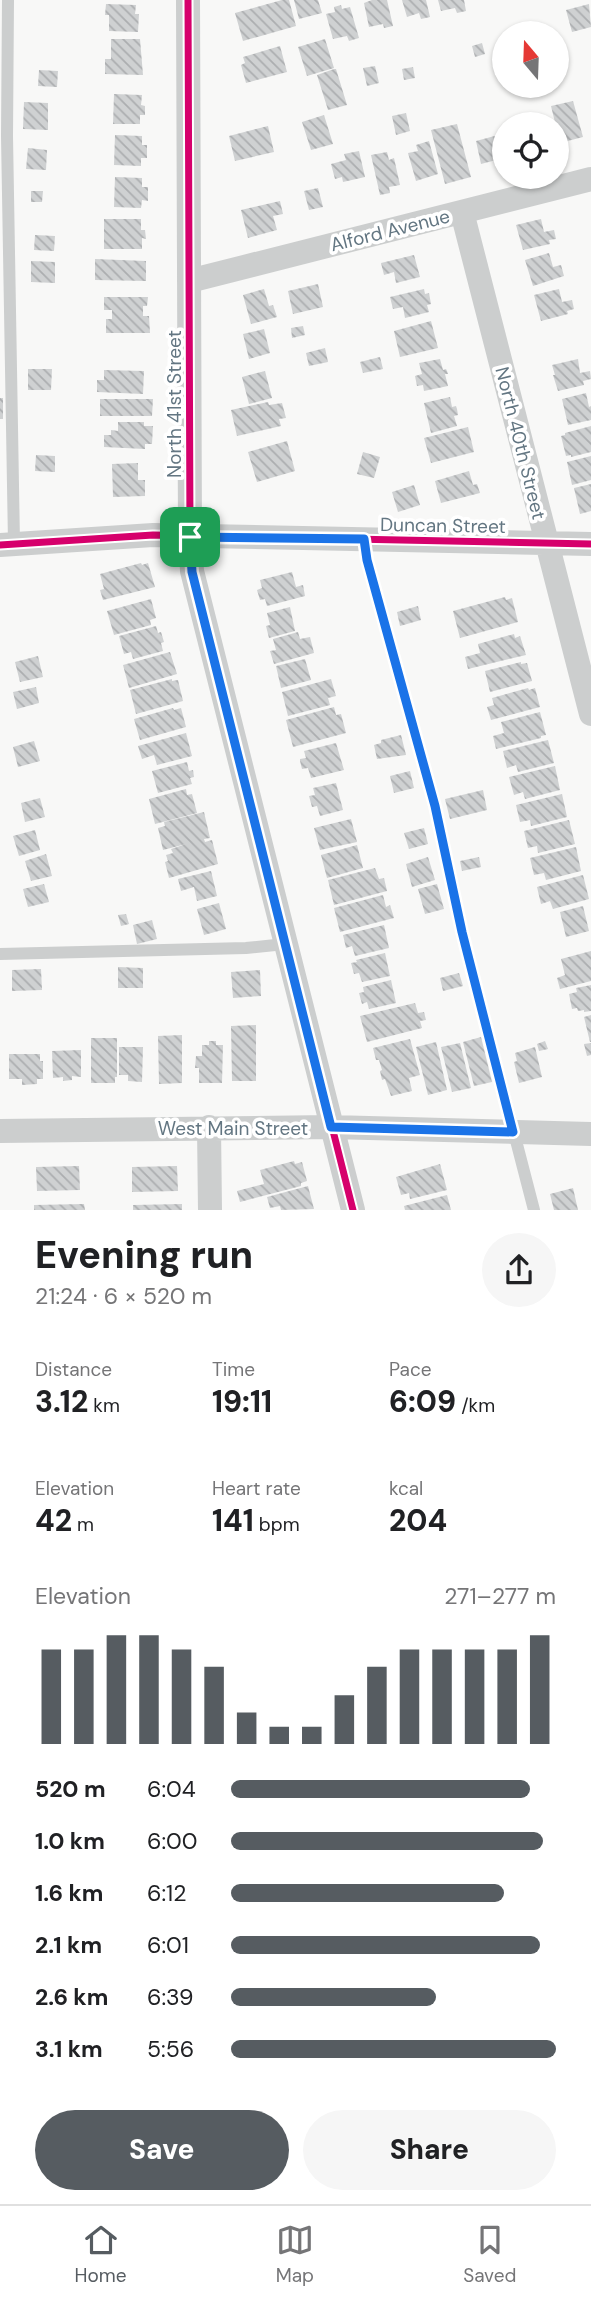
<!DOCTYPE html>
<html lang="en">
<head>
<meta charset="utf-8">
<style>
	:root { --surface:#fff; --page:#f6f6f6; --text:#202124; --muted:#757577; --line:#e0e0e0; --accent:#565c61 }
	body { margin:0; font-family:"DM Sans",sans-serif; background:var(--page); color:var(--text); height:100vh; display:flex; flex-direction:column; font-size:26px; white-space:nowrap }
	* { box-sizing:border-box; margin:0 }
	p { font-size:23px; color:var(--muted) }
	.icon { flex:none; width:38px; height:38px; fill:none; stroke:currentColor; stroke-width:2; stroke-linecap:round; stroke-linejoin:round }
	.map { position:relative; height:1210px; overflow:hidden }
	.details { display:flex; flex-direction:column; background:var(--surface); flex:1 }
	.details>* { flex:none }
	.needle { width:46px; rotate:341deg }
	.fabs { position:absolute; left:492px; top:21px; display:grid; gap:14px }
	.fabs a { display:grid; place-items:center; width:77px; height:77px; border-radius:50%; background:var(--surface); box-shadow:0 2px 5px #0004; font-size:35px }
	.pin { position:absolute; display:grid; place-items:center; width:60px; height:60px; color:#fff; margin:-30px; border-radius:14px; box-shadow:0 4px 10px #0006 }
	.round { display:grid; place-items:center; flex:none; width:74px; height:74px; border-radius:37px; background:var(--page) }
	.summary { display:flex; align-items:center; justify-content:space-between; height:119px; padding:0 35px }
	h1 { font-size:38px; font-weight:800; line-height:52px }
	.stats { display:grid; grid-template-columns:repeat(3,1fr); gap:10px; height:119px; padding:7px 35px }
	.stats div { display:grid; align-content:center }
	.stats b { font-size:30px; font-weight:800 }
	.stats small { font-size:19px; font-weight:400 }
	.stats p { font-size:19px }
	.chart { height:196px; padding:14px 35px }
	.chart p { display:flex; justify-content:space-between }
	.chart svg { width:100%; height:126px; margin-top:7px; stroke:var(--accent); stroke-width:6 }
	.action { display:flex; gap:14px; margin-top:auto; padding:14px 35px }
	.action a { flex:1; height:80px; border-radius:42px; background:var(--accent); color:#fff; font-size:28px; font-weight:800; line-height:80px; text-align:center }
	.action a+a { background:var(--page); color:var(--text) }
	ul { padding:0 35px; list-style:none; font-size:23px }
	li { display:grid; grid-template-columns:112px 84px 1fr; align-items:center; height:52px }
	li i { height:18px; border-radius:9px; background:var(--accent) }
	.dock { display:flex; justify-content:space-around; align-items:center; height:98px; border-top:2px solid var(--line); background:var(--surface); font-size:19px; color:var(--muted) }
	.dock a { display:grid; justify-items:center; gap:4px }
	.dock .selected { color:var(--accent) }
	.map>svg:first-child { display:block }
	.building { fill:url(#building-back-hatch) }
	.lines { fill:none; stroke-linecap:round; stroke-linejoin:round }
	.lane { stroke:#cccece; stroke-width:12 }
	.street { stroke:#cccece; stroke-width:24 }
	.cycleway-casing { stroke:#fff; stroke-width:11 }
	.cycleway { stroke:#d6006c; stroke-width:7 }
	.route-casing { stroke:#fff; stroke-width:14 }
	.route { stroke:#1a73e8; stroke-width:9 }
	.labels { text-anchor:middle; stroke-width:7; stroke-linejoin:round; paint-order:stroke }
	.street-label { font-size:19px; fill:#637682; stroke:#fff }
</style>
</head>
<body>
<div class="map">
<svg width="591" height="1210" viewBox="0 0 591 1210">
	<defs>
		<pattern id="building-back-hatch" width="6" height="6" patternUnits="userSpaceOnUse" patternTransform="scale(1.75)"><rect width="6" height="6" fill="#cfd1d2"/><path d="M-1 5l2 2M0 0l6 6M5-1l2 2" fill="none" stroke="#acaeb0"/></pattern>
	</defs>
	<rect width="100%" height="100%" fill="#f8f8f7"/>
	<path class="building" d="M282 0H289L296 26 243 41 235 13Z
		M294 0H318L322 13 299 19Z
		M372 0H387L393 26 384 28 383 24 369 27 364 3Z
		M402 0H426L430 17 421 19 419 13 407 17Z
		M438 0H464L466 11 457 13 455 8 441 11Z
		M106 4 136 5 135 14H139L138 32 109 31V15H105Z
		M589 4 591 27 572 32 566 10Z
		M341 5 342 9 350 7 359 38 349 41 347 36 333 39 326 14 335 12 334 7Z
		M111 39H140L143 75 105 74V59H111Z
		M325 39 334 68 307 76 298 47Z
		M482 43 485 54 475 57 472 46Z
		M280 46 287 72 246 83 241 65 245 63 243 57Z
		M375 66 379 83 367 86 363 68Z
		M413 67 415 78 404 80 402 69Z
		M334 69H336L347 105 328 110 317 75Z
		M39 70 58 71 57 87 38 86Z
		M114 94 142 95 141 105 145 106V115H140V124H113Z
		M573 101 583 137 560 143 551 106Z
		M24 102 48 103V130L23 129Z
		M406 113 410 131 396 135 392 116Z
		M536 113 539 124H524L522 116Z
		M324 115 333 144 311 150 302 122Z
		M457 124 471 177 445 184 431 130Z
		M268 126 274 152 235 161 229 136Z
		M502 134 504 158 481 164 476 141Z
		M115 135 142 136V145H147V158H141V166L114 165Z
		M429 141 438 174 416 181 408 153 418 151 416 145Z
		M28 148 47 150 46 170 26 169Z
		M359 151 365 177 343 182 342 177 335 179 331 164 346 160 344 154Z
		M387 152 389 160 394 158 400 185 389 187 390 193 380 195 371 155Z
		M115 177 142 178V187H148V201L142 200 141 208 114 207Z
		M318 188 323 207 309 210 304 191Z
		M31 191H43L42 202H31Z
		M280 201 283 214 273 216 277 230 248 238 241 210Z
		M104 219H141V230H145L146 239 142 238V249H104Z
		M541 219 544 232 554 230 556 239 549 240 550 244 523 250 516 225Z
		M35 235 55 236 54 251 34 250Z
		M549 253 553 267 561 265 564 276 533 286 525 260Z
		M414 255 420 277 396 283 394 272 384 275 381 263Z
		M95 259 146 261V281L95 280Z
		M31 261 55 262V283L31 282Z
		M318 284 323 307 293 314 288 291Z
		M264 289 269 306 273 305 277 317 251 324 243 295Z
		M424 289 425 294 429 293 431 304 427 305 429 312 405 318 403 307 393 309 390 297Z
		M559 289 562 302 572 300 574 309 567 311 568 314 541 321 534 295Z
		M104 297H148L147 306H143V316H149L150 333H106V319H112V310H104Z
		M431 321 438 348 400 357 394 331Z
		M303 326 305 335 292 338 291 328Z
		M264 329 270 353 249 359 243 334Z
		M325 348 328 362 309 366 306 353Z
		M380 357 383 369 363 373 360 362Z
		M440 359 443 370 446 369 447 371 448 374H445L448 386 424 391 423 385 417 386 415 376 422 374 419 363Z
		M578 359 580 373 590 371 591 379 583 381 584 385 558 391 553 375H555L552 365Z
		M28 369H52L51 390H28Z
		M104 370 144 371 143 394 97 392V380H104Z
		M265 371 272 398 249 404 242 377Z
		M586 393 589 407 591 406V420L568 425 562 399Z
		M450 397 452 407 456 406 457 409 458 415 454 416 457 426 431 433 424 403Z
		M0 398H3V419H0Z
		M100 399H153L152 416H100Z
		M268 402 269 405 282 403 286 418 279 419 281 426 237 436 231 410Z
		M118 422H144V426H153L152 444H145V449L104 447V435H111V430L118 431Z
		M591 426V452L571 457V455L566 456 561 436 565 435V433Z
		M468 427 474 452 431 463 424 438Z
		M287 441 295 471 257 482 248 452Z
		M363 452 380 457 374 478 357 474Z
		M36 455 55 456V472L35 471Z
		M591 456V480L572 485 567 462Z
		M138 463V480H145V496L113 497 112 464Z
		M469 471 473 485 477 484 480 493 441 503 435 481Z
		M591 484V511L580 514 574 488Z
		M414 485 420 505 398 512 392 492Z
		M141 563 142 565 148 563 155 587 103 600 100 590 104 589 100 574Z
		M292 572 296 587 303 585 305 596 267 606 265 599 260 600 257 590 262 588 260 580Z
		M505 597 506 600 512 598 518 622 460 638 453 611Z
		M151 599 156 618 150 620 151 625 114 635 107 611Z
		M418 606 421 620 400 626 397 612Z
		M290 607 295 631 269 638 266 626 270 625 267 613Z
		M156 626 158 633 161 632 164 642 161 643 163 651 133 659 131 652 124 654 119 636Z
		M298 632 300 639 310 637 314 653 274 664 270 651 276 650 273 639Z
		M514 634 515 638 520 636 526 655 468 669 465 657 480 653 478 644Z
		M170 652 177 674 129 688 123 665Z
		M38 656 43 677 20 682 15 662Z
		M305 659 311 680 281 688 276 666Z
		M521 662V664L527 663 532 681 490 692 485 671Z
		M172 679V681L178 680 183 701 136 714 130 690Z
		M331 679 336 696 328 698 330 705 288 716 282 692Z
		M36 687 39 703 17 709 13 692Z
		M528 688 529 690 535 688 540 707 491 720 487 707 494 705 492 698Z
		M334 707 336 715 341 714 346 733 293 747 286 720Z
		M173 708 174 710 181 708 186 727 140 740 134 719Z
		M540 712 546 735 541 736V738L496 749 493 736 504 733 501 722Z
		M186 733 192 756 157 765 154 755 142 759 138 746Z
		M401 735 406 755 377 759 374 745 381 743V740Z
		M548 740 554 763 518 772 516 765 507 768 503 751Z
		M34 741 40 761 18 767 13 747Z
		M336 743 344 770 311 778 308 768 302 769 300 761V759L306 758 304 751Z
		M187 762 189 771 193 770 194 777 190 778 192 784 158 793 152 771Z
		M555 766 560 790 525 799 523 792 514 795 509 777Z
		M410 771 414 788 394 793 390 776Z
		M336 783 343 810 320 816 317 806 312 807 309 796 315 795 313 788Z
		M186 789 187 795 192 794 197 813 155 824 149 799Z
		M483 790 487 810 450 819 445 799Z
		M562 794 567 817 531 826 530 820 520 822 516 805Z
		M40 798 45 817 25 822 21 803Z
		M204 812 210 838 204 839 205 842 212 840 218 864 169 878 165 862 168 861 166 855 173 853 171 849 186 844 163 850 158 828 165 826 164 822Z
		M351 819 357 842 320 850 314 828Z
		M569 820 575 844 538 853 537 846 528 848 524 831Z
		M424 828 428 844 409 849 404 833Z
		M35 830 40 850 19 856 13 836Z
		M357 845 363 868 327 878 321 855Z
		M576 847 581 871 546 880 544 873 534 875 530 858Z
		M46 854 52 876 31 881 25 861Z
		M428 857 435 880 412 887 406 864Z
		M479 857 481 867 462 871 460 861Z
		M375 868 379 879 384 878 387 891 334 905 328 880Z
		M211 871 217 896 197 901 194 887 181 891 178 879Z
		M583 875 589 899 553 909 550 901 541 904 537 887Z
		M44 884 49 902 28 907 23 889Z
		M437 884 444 909 425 914 418 889Z
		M383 895 386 907 390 905 394 918 340 932 334 908Z
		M219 903 226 929 204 935 197 909Z
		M583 906 589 931 566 937 560 912Z
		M126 914 129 924 121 926 118 915Z
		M152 920 157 939 137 944 133 925Z
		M384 925 389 948 355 956 352 946 346 948 343 935Z
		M591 951V981L560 989 557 978 565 975 561 959Z
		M385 953 390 976 362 982 359 973 354 974 351 963 357 962 356 960Z
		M118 967 143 968V988H118Z
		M41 969 42 990 12 991V970Z
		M260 970 261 996 233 998 231 972Z
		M459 973 463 986 443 991 440 978Z
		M391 980 396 1003 369 1009 367 1002 362 1004 359 993 364 992 363 987Z
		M591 985V1011L584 1012V1010L578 1011 577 1008 572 1009 569 994 577 992 576 988Z
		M415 1003 418 1013 424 1012 426 1020 420 1021 422 1028 367 1042 360 1016Z
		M591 1015V1042H590L584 1017Z
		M256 1025V1081H232L231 1026Z
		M182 1035V1083L159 1084 158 1036Z
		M481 1037 492 1082 474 1086 463 1042Z
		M91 1038H117V1077H115V1083H91Z
		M410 1039 420 1075 409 1078 412 1091 391 1096 385 1079 382 1080 380 1071 382 1070 379 1060H376L373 1048Z
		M209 1041H216V1045H223L222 1083H199V1068H195L196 1056H202V1045H209Z
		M545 1041 548 1049 539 1051 537 1044Z
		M436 1042 447 1090 428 1095 416 1047Z
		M460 1043 471 1088 452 1092 441 1047Z
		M591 1043V1055L587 1056 584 1044Z
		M119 1047H143L142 1082 128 1081V1075H119Z
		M535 1047 542 1077 519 1083 514 1062 517 1061 515 1053Z
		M81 1050V1077L72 1076V1080L63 1081V1077L53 1078 52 1051Z
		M9 1054H40V1061H43V1079H37V1084L22 1085V1079H9Z
		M294 1161 295 1164 302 1162 307 1181 301 1183V1186L240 1202 237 1191 264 1184 260 1170Z
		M440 1164 447 1190 410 1199 409 1193 401 1195 396 1177Z
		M79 1166 80 1190 37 1191 36 1167Z
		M177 1166 178 1191 132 1192V1167Z
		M308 1186 314 1209 281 1210 280 1206 270 1208 267 1197Z
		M573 1188 578 1210H554L550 1194Z
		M447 1195 451 1210H405L404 1206Z
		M84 1204 85 1210H34V1205Z
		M182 1204V1210H133V1205Z"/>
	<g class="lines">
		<path class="lane" d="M8 0 7 136 14 543
			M364 539 367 560 435 806 462 932 534 1210
			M0 954 246 948 285 944"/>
		<path class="street" d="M188 0 190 537 192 571 353 1210
			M462 212 591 714
			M189 281 591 179
			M0 545 153 535 591 544
			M209 1127 210 1210
			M0 1131 331 1127 591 1134"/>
		<defs>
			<path id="cycleway" d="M188 0 190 537 192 571 353 1210
				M0 545 153 535 591 544"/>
		</defs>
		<use href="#cycleway" class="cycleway-casing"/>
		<use href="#cycleway" class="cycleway"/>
	</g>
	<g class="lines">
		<defs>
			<path id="route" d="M190 537 364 539 367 560 435 806 462 932 513 1132 331 1127 192 572Z"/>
		</defs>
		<use href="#route" class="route-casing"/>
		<use href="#route" class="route"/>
	</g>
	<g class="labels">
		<g class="street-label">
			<text transform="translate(390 230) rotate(-14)" y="7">Alford Avenue</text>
			<text transform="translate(174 404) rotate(-90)" y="7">North 41st Street</text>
			<text transform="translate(521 443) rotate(76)" y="7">North 40th Street</text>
			<text transform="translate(443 525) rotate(1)" y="7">Duncan Street</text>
			<text x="233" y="1135">West Main Street</text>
		</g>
	</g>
</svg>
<div class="fabs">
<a><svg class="needle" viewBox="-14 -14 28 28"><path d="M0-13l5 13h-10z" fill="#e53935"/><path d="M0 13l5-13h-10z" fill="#757577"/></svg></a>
<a><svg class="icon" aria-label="locate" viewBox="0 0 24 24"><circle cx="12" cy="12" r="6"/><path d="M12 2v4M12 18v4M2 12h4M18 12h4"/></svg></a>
</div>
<div class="pin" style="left:190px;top:537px;background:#1e9e55"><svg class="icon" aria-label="arrive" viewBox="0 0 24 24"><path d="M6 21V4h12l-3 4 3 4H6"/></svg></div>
</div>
<section class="details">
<div class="summary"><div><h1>Evening run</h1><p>21:24 · 6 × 520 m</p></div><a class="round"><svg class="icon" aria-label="share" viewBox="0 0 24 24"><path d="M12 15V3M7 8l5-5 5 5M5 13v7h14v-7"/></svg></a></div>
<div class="stats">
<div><p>Distance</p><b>3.12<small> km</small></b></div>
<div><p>Time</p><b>19:11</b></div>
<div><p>Pace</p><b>6:09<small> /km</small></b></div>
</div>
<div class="stats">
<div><p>Elevation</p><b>42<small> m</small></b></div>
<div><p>Heart rate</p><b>141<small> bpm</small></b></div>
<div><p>kcal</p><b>204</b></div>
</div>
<div class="chart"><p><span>Elevation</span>271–277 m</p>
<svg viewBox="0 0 160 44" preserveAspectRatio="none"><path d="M5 44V11M15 44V11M25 44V6M35 44V6M45 44V11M55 44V17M65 44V33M75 44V38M85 44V38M95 44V27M105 44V17M115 44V11M125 44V11M135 44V11M145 44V11M155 44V6"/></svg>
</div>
<ul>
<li><b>520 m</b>6:04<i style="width:92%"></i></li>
<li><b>1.0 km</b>6:00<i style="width:96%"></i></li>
<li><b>1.6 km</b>6:12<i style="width:84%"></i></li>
<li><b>2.1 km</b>6:01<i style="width:95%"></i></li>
<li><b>2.6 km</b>6:39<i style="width:63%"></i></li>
<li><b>3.1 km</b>5:56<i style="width:100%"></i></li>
</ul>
<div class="action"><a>Save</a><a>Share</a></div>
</section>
<nav class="dock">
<a class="selected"><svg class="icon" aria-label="home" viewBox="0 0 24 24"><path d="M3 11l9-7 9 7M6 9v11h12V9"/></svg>Home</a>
<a><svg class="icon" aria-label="map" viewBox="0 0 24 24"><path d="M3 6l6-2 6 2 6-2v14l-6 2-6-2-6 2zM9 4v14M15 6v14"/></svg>Map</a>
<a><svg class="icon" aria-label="saved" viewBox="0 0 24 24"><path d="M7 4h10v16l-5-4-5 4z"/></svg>Saved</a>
</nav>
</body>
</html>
